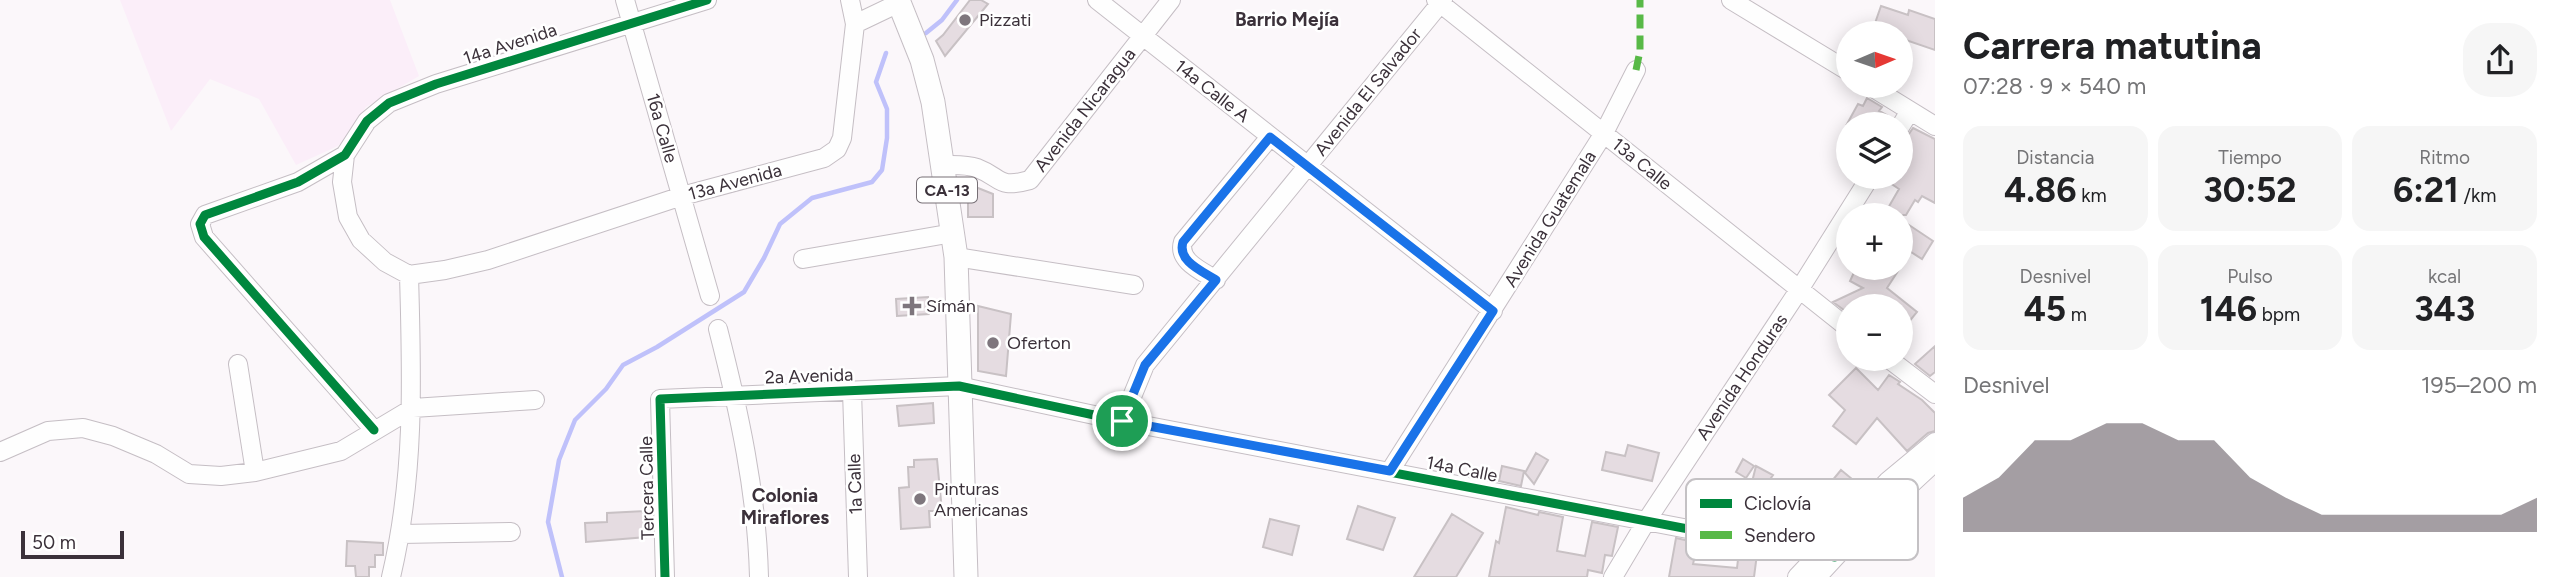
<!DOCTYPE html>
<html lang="es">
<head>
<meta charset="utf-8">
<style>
	:root { --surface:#fff; --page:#f6f6f6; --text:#202124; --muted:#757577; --accent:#7e767d }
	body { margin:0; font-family:Figtree,sans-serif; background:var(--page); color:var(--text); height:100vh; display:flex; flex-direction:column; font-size:26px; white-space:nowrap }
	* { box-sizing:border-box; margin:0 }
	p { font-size:23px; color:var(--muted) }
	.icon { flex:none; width:38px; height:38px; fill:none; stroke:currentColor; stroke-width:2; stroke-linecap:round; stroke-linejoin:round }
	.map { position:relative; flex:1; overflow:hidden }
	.sheet { display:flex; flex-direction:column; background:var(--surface); width:630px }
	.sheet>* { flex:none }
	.needle { width:46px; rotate:88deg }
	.buttons { position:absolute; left:1836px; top:21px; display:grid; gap:14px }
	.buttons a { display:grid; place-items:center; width:77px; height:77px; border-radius:50%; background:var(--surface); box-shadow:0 4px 18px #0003; font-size:35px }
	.scale { position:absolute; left:21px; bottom:18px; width:103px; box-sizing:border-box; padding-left:7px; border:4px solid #3b313a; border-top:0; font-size:19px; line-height:24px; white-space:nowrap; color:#3b313a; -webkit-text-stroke:5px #fff; paint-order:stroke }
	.pin { position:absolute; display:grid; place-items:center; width:60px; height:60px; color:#fff; margin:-30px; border:4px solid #fff; border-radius:50%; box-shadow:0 2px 7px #0007 }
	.round { display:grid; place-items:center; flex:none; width:74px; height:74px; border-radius:28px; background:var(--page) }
	.headline { display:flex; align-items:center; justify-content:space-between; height:119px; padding:0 28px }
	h1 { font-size:38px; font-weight:700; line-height:52px }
	.stats { display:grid; grid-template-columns:repeat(3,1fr); gap:10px; height:119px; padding:7px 28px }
	.stats div { display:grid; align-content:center; border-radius:18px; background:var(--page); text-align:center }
	.stats b { font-size:35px; font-weight:700 }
	.stats small { font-size:19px; font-weight:400 }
	.stats p { font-size:19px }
	.chart { height:196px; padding:14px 28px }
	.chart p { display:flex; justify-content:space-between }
	.chart svg { width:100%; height:126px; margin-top:7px; fill:var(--accent); opacity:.7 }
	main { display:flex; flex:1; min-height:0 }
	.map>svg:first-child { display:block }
	.built { fill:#fbeef9 }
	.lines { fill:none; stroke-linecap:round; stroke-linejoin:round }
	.stream { stroke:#bfc1fa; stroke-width:4.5 }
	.building { fill:#e5dce1; stroke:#c8c1c4; stroke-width:2 }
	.minor-casing { stroke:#c5bec4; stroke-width:20 }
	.major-casing { stroke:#c5bec4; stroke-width:25 }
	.minor { stroke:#fefefe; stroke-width:18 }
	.major { stroke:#fefefe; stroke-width:23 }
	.quiet { stroke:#58b947; stroke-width:7; stroke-dasharray:14 7; stroke-linecap:butt }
	.cycleway-casing { stroke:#fff; stroke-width:13 }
	.cycleway { stroke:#00873e; stroke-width:9 }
	.route-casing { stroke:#fff; stroke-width:14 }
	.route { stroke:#1a73e8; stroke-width:9 }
	.poi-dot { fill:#7e767d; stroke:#fff; stroke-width:2.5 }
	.labels { text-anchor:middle; stroke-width:5; stroke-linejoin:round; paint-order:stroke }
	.shield { fill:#fff; stroke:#766f75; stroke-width:2 }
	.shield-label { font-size:16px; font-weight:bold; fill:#3b313a }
	.poi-label { font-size:18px; fill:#3b313a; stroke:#fff; text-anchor:start }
	.street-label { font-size:18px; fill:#3b313a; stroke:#fff }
	.neighbourhood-label { font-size:19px; font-weight:bold; fill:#3b313a; stroke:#fff }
	.key { fill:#fff; stroke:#c4c1c4; stroke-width:2 }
	.key-label { font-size:19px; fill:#3b313a }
</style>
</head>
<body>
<main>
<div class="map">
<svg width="1935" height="577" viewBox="0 0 1935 577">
	<rect width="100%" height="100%" fill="#fbf7fa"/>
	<path class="built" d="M120 0H390L419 76 366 107 350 132 338 146 296 165 259 99 210 79 171 131Z"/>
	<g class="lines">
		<path class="stream" d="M926 33 942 20 957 0
			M562 577 548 522 559 460 575 420 606 389 623 365 657 347 744 292 764 258 780 224 812 198 872 182 882 170 887 138V109L876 82 886 53"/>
	</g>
	<path class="building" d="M970 0H981L988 4 945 56 936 41 943 35Z
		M1881 6 1908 15 1909 10 1935 19V50L1900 38V33H1886L1873 29Z
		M1867 98 1882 107 1879 111 1892 118 1889 124H1847L1858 104 1863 106Z
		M1913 128 1935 139V203L1922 196 1918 202 1915 200 1906 215H1884L1899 189 1881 177H1900V147Z
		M968 184 993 194V217H968Z
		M1900 219 1933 241 1922 259 1900 245Z
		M1856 268H1900L1887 288 1917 312 1900 333V306H1848V313L1833 302 1863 288 1850 281Z
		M928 297 929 314 897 316 896 299Z
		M978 306 1011 314 1006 376 978 371Z
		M1935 346V372L1930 376 1915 364Z
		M1856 368 1878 390 1889 375 1900 382 1898 384 1922 400 1935 413V431L1928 433 1907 451 1877 418 1856 444 1833 426 1845 410 1829 395Z
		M933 403 934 423 899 426 897 406Z
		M1628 445 1659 453 1652 481 1602 470 1606 452 1625 456Z
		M1536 453 1548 460 1534 484 1525 473Z
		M937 459 942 511H929L930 527 901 529 899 488 909 487 908 467H914V460Z
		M1743 459 1754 466 1746 478 1736 472Z
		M1502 466 1524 471 1521 486 1499 481Z
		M1756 466 1773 475 1750 508 1772 514 1767 533 1741 526Z
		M1841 470 1863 488 1836 519 1825 509 1815 521 1812 518 1800 534 1786 523 1807 497 1809 498 1822 482 1827 487Z
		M1358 506 1395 518 1383 550 1347 539Z
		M1506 507 1538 515 1539 512 1563 517 1557 551 1585 556 1592 522 1618 527 1612 556 1605 555 1602 573 1588 570 1587 577H1489L1496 541 1499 543Z
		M645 511 647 537 586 542 585 523 607 522V513Z
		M1452 514 1483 533 1456 577H1414Z
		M1270 519 1299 526 1292 555 1263 547Z
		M1676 538 1698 543 1693 564 1737 568 1739 551 1757 554 1754 577H1669Z
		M347 541 383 543V555H375V567H369V577H356L355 566H346Z"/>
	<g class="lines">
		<defs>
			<path id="minor" d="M625 0 710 296
				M1097 0 1493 311
				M1436 0 1848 328
				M1731 0 1848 71
				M855 24 899 3
				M1870 86 1935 126
				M1900 127 1910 111
				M345 155 342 182 348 217 361 240 385 262 409 275 445 270 488 260 682 196 824 158 837 149 842 138 855 24 850 0
				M943 165C955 165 966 164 977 168 1003 178 997 189 1030 180L1171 0
				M956 257 1134 285
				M803 259 953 233
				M1216 280C1202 271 1177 261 1183 242L1270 137
				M718 329C739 411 757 493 759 577
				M1889 359 1935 394
				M238 364 255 472
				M852 391 858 577
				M1122 421 1145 365 1443 0
				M374 430 204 237 200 224 205 215 298 182 345 155 367 121 389 103 436 84 707 0
				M0 452 48 431 83 428 113 436 156 454 189 474 221 476 255 472 341 451 413 408 535 400
				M1390 471 1604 133 1636 70
				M401 534 511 532
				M391 577C415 476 412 378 409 275
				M665 577 660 399 959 386 1122 421 1835 557
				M1613 577 1647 520 1799 290 1870 177
				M1797 577 1888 481 1935 442
				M1817 577 1855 536 1935 462"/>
			<path id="major" d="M898 0 922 60 933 102 956 257 966 577"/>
		</defs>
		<use href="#minor" class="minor-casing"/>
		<use href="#major" class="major-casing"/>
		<use href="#minor" class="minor"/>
		<use href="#major" class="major"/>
		<path class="quiet" d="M1636 70 1640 51V0"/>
		<defs>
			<path id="cycleway" d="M374 430 204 237 200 224 205 215 298 182 345 155 367 121 389 103 436 84 707 0
				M665 577 660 399 959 386 1122 421 1835 557"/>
		</defs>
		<use href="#cycleway" class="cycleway-casing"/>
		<use href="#cycleway" class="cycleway"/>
	</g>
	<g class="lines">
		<defs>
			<path id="route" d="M1270 137 1493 311 1390 471 1122 421 1145 365 1216 280C1202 271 1177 261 1183 242Z"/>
		</defs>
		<use href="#route" class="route-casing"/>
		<use href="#route" class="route"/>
	</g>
	<g class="poi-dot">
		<circle cx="965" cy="20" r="7"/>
		<path d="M908.5 295.5h7v7h7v7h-7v7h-7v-7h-7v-7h7z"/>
		<circle cx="993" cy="343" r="7"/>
		<circle cx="920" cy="499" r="7"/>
	</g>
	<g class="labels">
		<rect class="shield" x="917" y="177.5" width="60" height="25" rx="5"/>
		<g class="shield-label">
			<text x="947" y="196">CA-13</text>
		</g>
		<g class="poi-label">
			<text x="979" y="26">Pizzati</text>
			<text x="926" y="312">Símán</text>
			<text x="1007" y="349">Oferton</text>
			<text x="934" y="495">Pinturas<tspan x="934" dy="21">Americanas</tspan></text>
		</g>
		<g class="street-label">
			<text transform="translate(510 44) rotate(-18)" y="6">14a Avenida</text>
			<text transform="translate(1212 91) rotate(38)" y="6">14a Calle A</text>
			<text transform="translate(1368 92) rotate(-51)" y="6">Avenida El Salvador</text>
			<text transform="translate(1085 110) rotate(-52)" y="6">Avenida Nicaragua</text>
			<text transform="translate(662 128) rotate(74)" y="6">16a Calle</text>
			<text transform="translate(1642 164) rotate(39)" y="6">13a Calle</text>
			<text transform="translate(735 182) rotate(-15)" y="6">13a Avenida</text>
			<text transform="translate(1550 219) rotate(-58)" y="6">Avenida Guatemala</text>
			<text transform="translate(809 376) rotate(-2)" y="6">2a Avenida</text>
			<text transform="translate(1742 377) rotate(-56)" y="6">Avenida Honduras</text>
			<text transform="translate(1462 469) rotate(11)" y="6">14a Calle</text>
			<text transform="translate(855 484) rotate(-92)" y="6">1a Calle</text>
			<text transform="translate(647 488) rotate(-91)" y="6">Tercera Calle</text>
		</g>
		<g class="neighbourhood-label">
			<text x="1287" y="26">Barrio Mejía</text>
			<text x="785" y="502">Colonia<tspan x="785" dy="22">Miraflores</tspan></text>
		</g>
	</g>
	<rect x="1686" y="479" width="232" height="81" rx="10" class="key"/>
	<rect x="1700" y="499" width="32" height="9" fill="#00873e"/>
	<rect x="1700" y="531" width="32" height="8" fill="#58b947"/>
	<g class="key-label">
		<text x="1744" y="510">Ciclovía</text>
		<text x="1744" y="542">Sendero</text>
	</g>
</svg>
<div class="buttons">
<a><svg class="needle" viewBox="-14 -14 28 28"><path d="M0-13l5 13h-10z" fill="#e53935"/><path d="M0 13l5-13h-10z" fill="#757577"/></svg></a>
<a><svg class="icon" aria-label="layers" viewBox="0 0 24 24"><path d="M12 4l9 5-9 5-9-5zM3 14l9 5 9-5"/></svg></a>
<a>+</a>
<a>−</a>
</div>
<div class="scale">50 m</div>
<div class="pin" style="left:1122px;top:421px;background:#1e9e55"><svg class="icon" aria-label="arrive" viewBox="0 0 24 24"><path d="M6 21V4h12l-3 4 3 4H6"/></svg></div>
</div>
<section class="sheet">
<div class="headline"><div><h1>Carrera matutina</h1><p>07:28 · 9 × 540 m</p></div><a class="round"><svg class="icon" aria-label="share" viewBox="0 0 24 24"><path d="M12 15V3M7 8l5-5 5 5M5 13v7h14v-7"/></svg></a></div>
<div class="stats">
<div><p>Distancia</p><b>4.86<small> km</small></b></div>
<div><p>Tiempo</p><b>30:52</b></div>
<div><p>Ritmo</p><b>6:21<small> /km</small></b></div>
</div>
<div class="stats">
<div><p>Desnivel</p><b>45<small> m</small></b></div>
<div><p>Pulso</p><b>146<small> bpm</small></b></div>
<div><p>kcal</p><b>343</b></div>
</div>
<div class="chart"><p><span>Desnivel</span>195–200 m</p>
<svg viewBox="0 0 160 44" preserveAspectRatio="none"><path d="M0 44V32L10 25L20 12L30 12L40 6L50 6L60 12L70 12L80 25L90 32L100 38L110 38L120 38L130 38L140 38L150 38L160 32V44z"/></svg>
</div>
</section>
</main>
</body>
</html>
